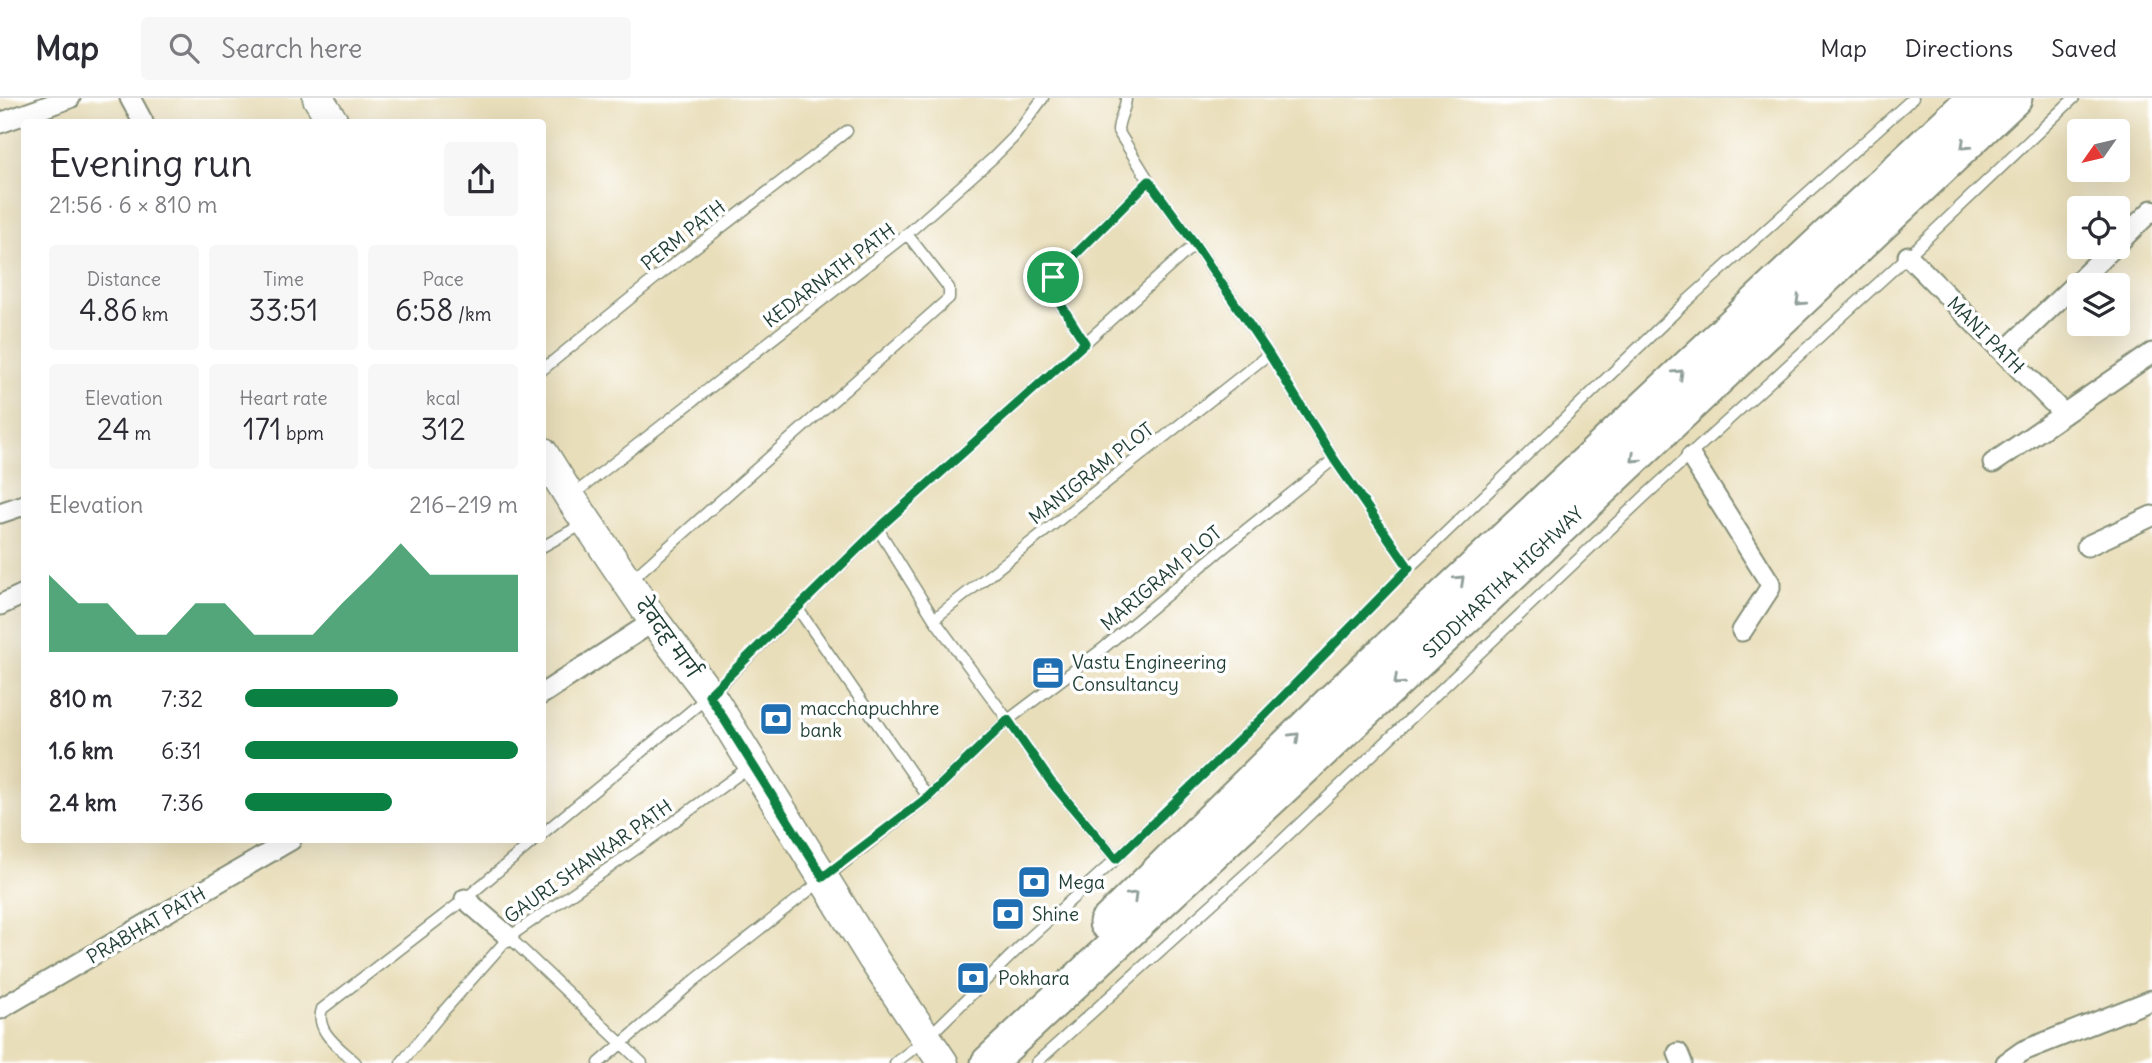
<!DOCTYPE html>
<html lang="en">
<head>
<meta charset="utf-8">
<style>
	:root { --surface:#fff; --page:#f7f7f7; --text:#2b2b33; --muted:#7c7c81; --line:#e1e1e2; --accent:#0b8043 }
	body { margin:0; font-family:Delius,"Playpen Sans Deva",sans-serif; background:var(--page); color:var(--text); height:100vh; display:flex; flex-direction:column; font-size:26px; white-space:nowrap }
	* { box-sizing:border-box; margin:0 }
	p { font-size:23px; color:var(--muted) }
	.icon { flex:none; width:38px; height:38px; fill:none; stroke:currentColor; stroke-width:2; stroke-linecap:round; stroke-linejoin:round }
	.map { position:relative; flex:1; overflow:hidden }
	.details { position:absolute; left:21px; top:21px; width:525px; height:724px; display:flex; flex-direction:column; background:var(--surface); border-radius:7px; box-shadow:0 7px 28px #0002 }
	.details>* { flex:none }
	.needle { width:46px; rotate:236deg }
	.buttons { position:absolute; left:2067px; top:21px; display:grid; gap:14px }
	.buttons a { display:grid; place-items:center; width:63px; height:63px; border-radius:7px; background:var(--surface); box-shadow:0 7px 28px #0002; font-size:35px }
	.pin { position:absolute; display:grid; place-items:center; width:60px; height:60px; color:#fff; margin:-30px; border:4px solid #fff; border-radius:50%; box-shadow:0 2px 7px #0007 }
	.round { display:grid; place-items:center; flex:none; width:74px; height:74px; border-radius:7px; background:var(--page) }
	.head { display:flex; align-items:center; justify-content:space-between; height:119px; padding:0 28px }
	h1 { font-size:38px; font-weight:600; line-height:52px }
	.stats { display:grid; grid-template-columns:repeat(3,1fr); gap:10px; height:119px; padding:7px 28px }
	.stats div { display:grid; align-content:center; border-radius:7px; background:var(--page); text-align:center }
	.stats b { font-size:30px; font-weight:600 }
	.stats small { font-size:19px; font-weight:400 }
	.stats p { font-size:19px }
	.chart { height:196px; padding:14px 28px }
	.chart p { display:flex; justify-content:space-between }
	.chart svg { width:100%; height:126px; margin-top:7px; fill:var(--accent); opacity:.7 }
	ul { padding:0 28px; list-style:none; font-size:23px }
	li { display:grid; grid-template-columns:112px 84px 1fr; align-items:center; height:52px }
	li i { height:18px; border-radius:9px; background:var(--accent) }
	header { display:flex; align-items:center; gap:42px; box-sizing:border-box; height:98px; padding:0 35px; background:var(--surface); border-bottom:2px solid var(--line) }
	header strong { font-size:33px }
	nav { display:flex; gap:38px; margin-inline-start:auto; font-size:24px }
	.search { width:490px; height:63px; background:var(--page); display:flex; align-items:center; gap:18px; box-sizing:border-box; padding:0 24px; border-radius:7px; color:var(--muted); font-size:26px }
	.map>svg:first-child { display:block }
	.lines { fill:none; stroke-linecap:round; stroke-linejoin:round }
	.lane-casing { stroke:#848e77; stroke-width:13 }
	.street-casing { stroke:#848e77; stroke-width:23 }
	.primary-casing { stroke:#848e77; stroke-width:33 }
	.highway-casing { stroke:#848e77; stroke-width:37 }
	.lane { stroke:#fff; stroke-width:10 }
	.street { stroke:#fff; stroke-width:19 }
	.primary { stroke:#fff; stroke-width:30 }
	.highway { stroke:#fff; stroke-width:33 }
	.oneway { stroke:#8f9e9a }
	.route-casing { stroke:#fff; stroke-width:14 }
	.route { stroke:#0b8043; stroke-width:9 }
	.labels { text-anchor:middle; stroke-width:7; stroke-linejoin:round; paint-order:stroke }
	.street-label { font-size:19px; fill:#1f3d34; stroke:#fff }
	.poi-label { font-size:19px; fill:#1f3d34; stroke:#fff; text-anchor:start }
</style>
</head>
<body>
<header>
<strong>Map</strong>
<div class="search"><svg class="icon" aria-label="search" viewBox="0 0 24 24"><circle cx="10" cy="10" r="6"/><path d="M15 15l6 6"/></svg>Search here</div>
<nav><a>Map</a><a>Directions</a><a>Saved</a></nav>
</header>
<div class="map">
<svg width="2152" height="965" viewBox="0 0 2152 965">
	<rect width="100%" height="100%" fill="#fff"/>
	<filter id="ink" filterUnits="userSpaceOnUse"><feTurbulence type="fractalNoise" baseFrequency=".0143" numOctaves="2"/><feDisplacementMap in="SourceGraphic" scale="14" xChannelSelector="R" yChannelSelector="G"/><feConvolveMatrix kernelMatrix="1 2 1 2 8 2 1 2 1" color-interpolation-filters="sRGB"/></filter>
	<filter id="wash" filterUnits="userSpaceOnUse"><feTurbulence type="fractalNoise" baseFrequency=".00686" numOctaves="4" result="noise"/><feDisplacementMap in="SourceGraphic" scale="28" xChannelSelector="R" yChannelSelector="G"/><feGaussianBlur stdDeviation="1.57" result="paint"/><feColorMatrix in="noise" values="0 0 0 0 0 0 0 0 0 0 0 0 0 0 0 0 0 1.4 0 .05"/><feComposite in="paint" operator="in"/></filter>
	<g filter="url(#wash)">
		<rect width="100%" height="100%" fill="#e9deba"/>
	</g>
	<g filter="url(#ink)">
		<g class="lines">
			<defs>
				<path id="lane" d="M1126 0C1126 11 1118 21 1118 33L1149 83 1195 146 1269 256 1334 361 1409 470
					M1085 245 1053 194 1051 185 1053 179 1149 83
					M542 272 658 178 847 33
					M574 396 907 136 993 60 1014 39 1043 0
					M878 431 934 521 1008 622 1051 684 1116 761
					M542 449 585 425
					M631 482 949 200V190L907 136
					M798 511 928 699
					M934 521 1269 256
					M542 736 710 597 878 431 1195 146
					M509 839 642 965
					M356 965C342 951 314 934 322 911L465 801 535 742
					M401 965 442 915 509 839 645 745 749 669
					M599 965 695 882 928 699 1008 622 1101 552 1227 447 1334 361
					M895 965 927 940 1026 843 1116 761 1264 618 1409 470 1688 202 1913 0
					M1036 965 1272 752 1646 397 1908 158 2074 0"/>
				<path id="street" d="M130 0 143 24
					M0 25 70 0
					M2118 145 2152 112
					M1908 158 2064 316
					M2004 254 2114 149
					M1691 359 1770 485V490L1742 533
					M1993 365 2152 255
					M0 415 24 407
					M2087 448 2152 418
					M0 507 24 496
					M542 596 654 523
					M465 801 509 839
					M0 911 291 742
					M1678 955 1682 965
					M2006 965 2023 953 2152 902"/>
				<path id="primary" d="M318 0 333 24
					M542 354 570 399 654 523 710 597 874 862 943 965"/>
				<path id="highway" d="M1106 825 1331 604 1974 0
					M988 965 1482 504 2015 0"/>
			</defs>
			<use href="#lane" class="lane-casing"/>
			<use href="#street" class="street-casing"/>
			<use href="#primary" class="primary-casing"/>
			<use href="#highway" class="highway-casing"/>
			<use href="#lane" class="lane"/>
			<use href="#street" class="street"/>
			<use href="#primary" class="primary"/>
			<use href="#highway" class="highway"/>
		</g>
		<defs><path id="oneway-chevron" d="M-2-3.5L2.5 0L-2 3.5" fill="none" stroke-width="1.6" stroke-linecap="round" stroke-linejoin="round" transform="scale(1.75)"/></defs>
		<g class="oneway">
			<use href="#oneway-chevron" transform="translate(1965 47) rotate(137)"/>
			<use href="#oneway-chevron" transform="translate(1800 203) rotate(137)"/>
			<use href="#oneway-chevron" transform="translate(1679 276) rotate(-43)"/>
			<use href="#oneway-chevron" transform="translate(1635 360) rotate(137)"/>
			<use href="#oneway-chevron" transform="translate(1460 482) rotate(-43)"/>
			<use href="#oneway-chevron" transform="translate(1398 583) rotate(137)"/>
			<use href="#oneway-chevron" transform="translate(1295 639) rotate(-44)"/>
			<use href="#oneway-chevron" transform="translate(1133 798) rotate(-45)"/>
		</g>
	</g>
	<g class="lines" filter="url(#ink)">
		<defs>
			<path id="route" d="M1149 83 1195 146 1269 256 1334 361 1409 470 1264 618 1116 761 1051 684 1008 622 928 699 823 779 709 597 878 431 1085 245 1053 194 1051 185 1053 179Z"/>
		</defs>
		<use href="#route" class="route-casing"/>
		<use href="#route" class="route"/>
	</g>
	<defs>
		<symbol id="office-square" viewBox="-11 -11 22 22"><rect x="-9" y="-9" width="18" height="18" rx="4" fill="#1f6fb2" stroke="#fff"/><path d="M-6-3h4V-5.5h4V-3h4V5H-6ZM-1-4.5V-3h2v-1.5ZM-6 0V1H6V0Z" fill="#fff"/></symbol>
		<symbol id="bank-square" viewBox="-11 -11 22 22"><rect x="-9" y="-9" width="18" height="18" rx="4" fill="#1f6fb2" stroke="#fff"/><path d="M-6-4H6V4H-6ZM0-2.3a2.3 2.3 0 1 0 0 4.6a2.3 2.3 0 1 0 0-4.6Z" fill="#fff"/></symbol>
	</defs>
	<g fill-rule="evenodd">
		<use href="#office-square" x="1029" y="556" width="38" height="38"/>
		<use href="#bank-square" x="757" y="602" width="38" height="38"/>
		<use href="#bank-square" x="1015" y="765" width="38" height="38"/>
		<use href="#bank-square" x="989" y="797" width="38" height="38"/>
		<use href="#bank-square" x="954" y="861" width="38" height="38"/>
	</g>
	<g class="labels">
		<g class="street-label">
			<text transform="translate(683 137) rotate(-38)" y="7">PERM PATH</text>
			<text transform="translate(829 177) rotate(-37)" y="7">KEDARNATH PATH</text>
			<text transform="translate(1986 237) rotate(45)" y="7">MANI PATH</text>
			<text transform="translate(1091 375) rotate(-38)" y="7">MANIGRAM PLOT</text>
			<text transform="translate(1161 480) rotate(-40)" y="7">MARIGRAM PLOT</text>
			<text transform="translate(1503 484) rotate(-43)" y="7">SIDDHARTHA HIGHWAY</text>
			<text transform="translate(668 540) rotate(54)" y="7">देवदह मार्ग</text>
			<text transform="translate(588 763) rotate(-35)" y="7">GAURI SHANKAR PATH</text>
			<text transform="translate(146 827) rotate(-30)" y="7">PRABHAT PATH</text>
		</g>
		<g class="poi-label">
			<text x="1072" y="571">Vastu Engineering<tspan x="1072" dy="22">Consultancy</tspan></text>
			<text x="800" y="617">macchapuchhre<tspan x="800" dy="22">bank</tspan></text>
			<text x="1058" y="791">Mega</text>
			<text x="1032" y="823">Shine</text>
			<text x="998" y="887">Pokhara</text>
		</g>
	</g>
</svg>
<div class="buttons">
<a><svg class="needle" viewBox="-14 -14 28 28"><path d="M0-13l5 13h-10z" fill="#e53935"/><path d="M0 13l5-13h-10z" fill="#7c7c81"/></svg></a>
<a><svg class="icon" aria-label="locate" viewBox="0 0 24 24"><circle cx="12" cy="12" r="6"/><path d="M12 2v4M12 18v4M2 12h4M18 12h4"/></svg></a>
<a><svg class="icon" aria-label="layers" viewBox="0 0 24 24"><path d="M12 4l9 5-9 5-9-5zM3 14l9 5 9-5"/></svg></a>
</div>
<div class="pin" style="left:1053px;top:179px;background:#1e9e55"><svg class="icon" aria-label="arrive" viewBox="0 0 24 24"><path d="M6 21V4h12l-3 4 3 4H6"/></svg></div>
<section class="details">
<div class="head"><div><h1>Evening run</h1><p>21:56 · 6 × 810 m</p></div><a class="round"><svg class="icon" aria-label="share" viewBox="0 0 24 24"><path d="M12 15V3M7 8l5-5 5 5M5 13v7h14v-7"/></svg></a></div>
<div class="stats">
<div><p>Distance</p><b>4.86<small> km</small></b></div>
<div><p>Time</p><b>33:51</b></div>
<div><p>Pace</p><b>6:58<small> /km</small></b></div>
</div>
<div class="stats">
<div><p>Elevation</p><b>24<small> m</small></b></div>
<div><p>Heart rate</p><b>171<small> bpm</small></b></div>
<div><p>kcal</p><b>312</b></div>
</div>
<div class="chart"><p><span>Elevation</span>216–219 m</p>
<svg viewBox="0 0 160 44" preserveAspectRatio="none"><path d="M0 44V17L10 27L20 27L30 38L40 38L50 27L60 27L70 38L80 38L90 38L100 27L110 17L120 6L130 17L140 17L150 17L160 17V44z"/></svg>
</div>
<ul>
<li><b>810 m</b>7:32<i style="width:56%"></i></li>
<li><b>1.6 km</b>6:31<i style="width:100%"></i></li>
<li><b>2.4 km</b>7:36<i style="width:54%"></i></li>
</ul>
</section>
</div>
</body>
</html>
